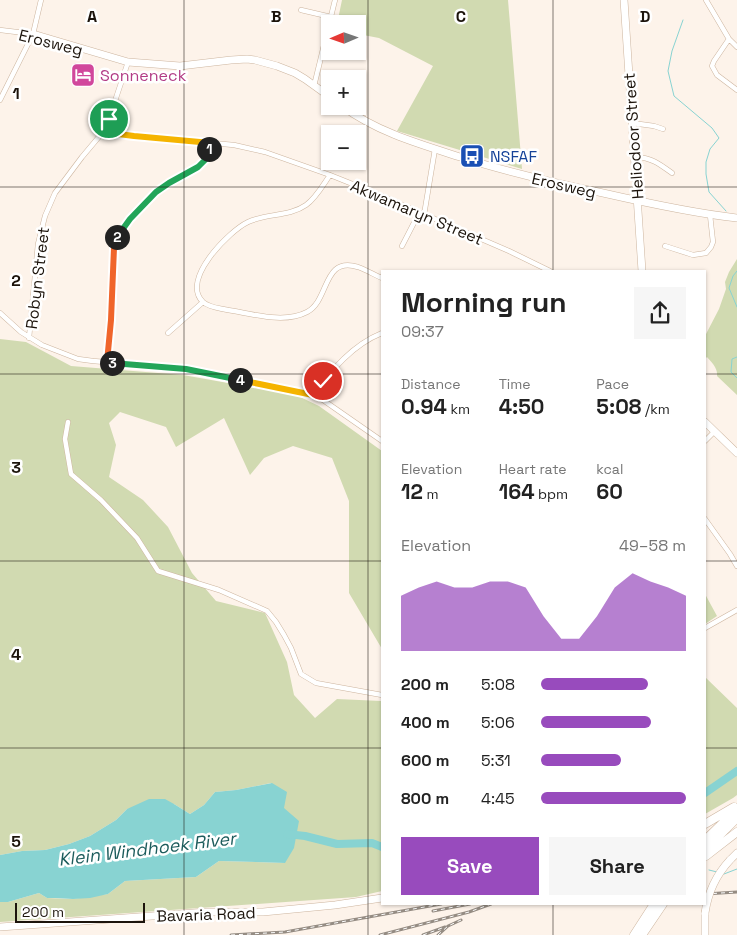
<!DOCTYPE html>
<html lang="en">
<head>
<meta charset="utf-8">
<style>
	:root { --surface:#fff; --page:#f6f6f6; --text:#222; --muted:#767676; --accent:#984bbd }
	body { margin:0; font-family:"Space Grotesk",sans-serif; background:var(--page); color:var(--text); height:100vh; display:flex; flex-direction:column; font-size:19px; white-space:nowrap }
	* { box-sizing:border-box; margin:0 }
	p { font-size:16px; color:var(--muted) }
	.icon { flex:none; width:28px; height:28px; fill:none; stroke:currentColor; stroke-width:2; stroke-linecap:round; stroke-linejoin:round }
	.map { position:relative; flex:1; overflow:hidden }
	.side { position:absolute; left:381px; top:270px; width:325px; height:635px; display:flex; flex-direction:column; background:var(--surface); border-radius:0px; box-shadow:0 1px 4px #0004 }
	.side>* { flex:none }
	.needle { width:32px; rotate:268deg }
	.buttons { position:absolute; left:321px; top:15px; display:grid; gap:10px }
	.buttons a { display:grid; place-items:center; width:45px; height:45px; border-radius:0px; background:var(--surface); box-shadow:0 1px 4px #0004; font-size:25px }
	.scale { position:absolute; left:15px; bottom:12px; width:130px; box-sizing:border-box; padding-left:5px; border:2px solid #1c140c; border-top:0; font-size:14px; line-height:18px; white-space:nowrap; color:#1c140c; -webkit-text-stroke:4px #fff; paint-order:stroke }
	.pin { position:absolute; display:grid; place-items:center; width:42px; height:42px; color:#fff; margin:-21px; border:2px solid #fff; border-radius:50%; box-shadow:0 1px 5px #0007 }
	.km { position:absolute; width:25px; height:25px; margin:-12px; border-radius:50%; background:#222; color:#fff; font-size:14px; line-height:25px; text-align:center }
	.round { display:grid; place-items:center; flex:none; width:52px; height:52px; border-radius:0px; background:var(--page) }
	.head { display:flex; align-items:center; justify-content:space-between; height:85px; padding:0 20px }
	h1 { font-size:28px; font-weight:700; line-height:38px }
	.figures { display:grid; grid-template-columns:repeat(3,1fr); gap:8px; height:85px; padding:5px 20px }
	.figures div { display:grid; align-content:center }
	.figures b { font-size:21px; font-weight:700 }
	.figures small { font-size:14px; font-weight:400 }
	.figures p { font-size:14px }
	.chart { height:140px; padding:10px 20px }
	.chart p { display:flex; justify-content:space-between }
	.chart svg { width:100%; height:90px; margin-top:5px; fill:var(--accent); opacity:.7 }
	.primary-button { display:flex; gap:10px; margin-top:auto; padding:10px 20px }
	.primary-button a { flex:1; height:58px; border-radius:0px; background:var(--accent); color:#fff; font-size:20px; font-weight:700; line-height:58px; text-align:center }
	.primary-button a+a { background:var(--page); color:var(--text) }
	ul { padding:0 20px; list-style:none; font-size:16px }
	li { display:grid; grid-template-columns:80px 60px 1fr; align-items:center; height:38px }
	li i { height:12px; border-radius:6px; background:var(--accent) }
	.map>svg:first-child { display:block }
	.green { fill:#d1dab1 }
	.water { fill:#88d3d2 }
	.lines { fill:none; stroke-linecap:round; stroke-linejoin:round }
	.stream { stroke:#88d3d2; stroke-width:1 }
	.river { stroke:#88d3d2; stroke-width:8 }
	.street-casing { stroke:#cdb59f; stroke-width:5.5 }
	.secondary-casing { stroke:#cdb59f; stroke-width:8 }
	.primary-casing { stroke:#cdb59f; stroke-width:9 }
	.street { stroke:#fff; stroke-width:4.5 }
	.secondary { stroke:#fff; stroke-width:7 }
	.primary { stroke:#fff; stroke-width:8 }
	.rail-casing { stroke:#958c83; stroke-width:3 }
	.rail { stroke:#fff; stroke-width:1; stroke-dasharray:4; stroke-linecap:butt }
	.secondary-bridge-casing { stroke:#cdb59f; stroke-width:8; stroke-linecap:butt }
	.secondary-bridge { stroke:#fff; stroke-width:7 }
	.split-1-casing { stroke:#fff; stroke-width:10 }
	.split-2-casing { stroke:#fff; stroke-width:10 }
	.split-3-casing { stroke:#fff; stroke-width:10 }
	.split-4-casing { stroke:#fff; stroke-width:10 }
	.split-5-casing { stroke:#fff; stroke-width:10 }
	.split-1 { stroke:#f5b400; stroke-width:6 }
	.split-2 { stroke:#22a559; stroke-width:6 }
	.split-3 { stroke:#f0652b; stroke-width:6 }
	.split-4 { stroke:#22a559; stroke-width:6 }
	.split-5 { stroke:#f5b400; stroke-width:6 }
	.grid { fill:none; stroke:#1c140c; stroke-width:1; stroke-opacity:0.55 }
	.labels { text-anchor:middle; stroke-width:5; stroke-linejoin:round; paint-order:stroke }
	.street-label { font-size:16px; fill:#1c140c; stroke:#fff }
	.hotel-label { font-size:16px; fill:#b23c85; stroke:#fff; text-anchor:start }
	.transit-label { font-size:16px; fill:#164399; stroke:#fff; text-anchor:start }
	.water-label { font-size:18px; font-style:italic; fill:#1c5c5c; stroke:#fff }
	.grid-label { font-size:16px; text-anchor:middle; font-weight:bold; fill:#1c140c; stroke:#fff; stroke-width:5; stroke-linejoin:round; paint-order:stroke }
</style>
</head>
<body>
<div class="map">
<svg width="737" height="935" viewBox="0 0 737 935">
	<rect width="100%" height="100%" fill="#fdf3ea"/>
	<path class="green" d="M342 0H508L522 169 397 131 433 66 379 38 358 34V24H337Z
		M737 259V395L717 376C718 368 712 363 707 357L705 359V336L719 309 726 289 725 282 729 272Z
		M0 339 26 342 71 366 183 375 296 395 319 406 382 451V653V649L349 593V501L332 458 293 446 264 458 250 475 224 418 176 447 166 427 120 412 109 423 116 445 109 477 143 500 168 527 192 573 216 601 265 613 287 662 294 695 315 718 337 699 381 701 382 699V891L356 897 0 922V902H8L39 893 47 898 73 899 108 894 125 881 196 877 219 861 285 863 284 808 271 783 236 790 215 792 204 805 190 814 174 804 127 809 116 820 90 836 69 844 45 850 22 851 0 855Z
		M705 594 717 616 705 624Z
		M705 677 737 708V795L733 798 705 814Z"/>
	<path class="water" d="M272 783 287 792 284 808 299 821 294 848 285 863 219 861 196 877 125 881 108 894 90 898 73 899 55 898H47L39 893 8 902H0V855L22 851 45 850 69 844 90 836 116 820 127 809 149 799H165L174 804 190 814 204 805 215 792 236 790Z"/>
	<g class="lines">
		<path class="stream" d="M683 20 672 51 668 71 674 96 712 128 719 138 710 149 706 162V174L709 192 726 211
			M737 271 733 276 729 288 737 307
			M737 357 732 359 731 372 737 378
			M709 870 717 872
			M724 874 737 869"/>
		<path class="river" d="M705 793 737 771
			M287 834 305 836 337 844 372 843 382 847"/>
		<defs>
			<path id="street" d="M706 0 729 39 737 47
				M301 10 331 17
				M0 30 33 34
				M729 39 714 61 712 66 717 75 737 90
				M314 86 335 0
				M0 100 33 34 41 0
				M632 123 654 126 663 129
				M103 132 134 136 234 145 265 152 330 175 375 193 509 251 550 271
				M634 156C653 159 657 162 672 173
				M330 175C323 185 316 198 306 205 289 217 267 213 248 222 229 231 180 280 203 302 210 308 220 308 228 310 253 314 284 324 307 312 330 300 322 256 358 267 366 270 375 275 382 278
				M424 215 435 149
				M402 246 419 213
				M665 246 693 255 706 253 711 247 713 242 710 215
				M0 313 21 332 42 345 78 359 93 361 186 369 313 395 323 400 382 441
				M168 333 203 302
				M29 338 38 244 45 216 55 193 82 157 103 132 109 119 128 62
				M107 362 111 320 114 248 116 240 123 227 156 192 203 163 208 155 211 143
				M313 395C332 370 352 345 382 333
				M68 422 65 439 71 474 101 500 137 538 158 571 219 590 267 611 276 622 284 635 291 648 301 674 316 683 382 695
				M705 441 715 431
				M705 519 730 554 737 566
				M705 628 737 610"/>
			<path id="secondary" d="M624 0 642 271
				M33 34 128 62 180 66 231 60 247 59 255 60 277 66 295 73 305 79 330 97
				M342 106C377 132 419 144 460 157 507 172 555 183 603 193 647 203 692 213 737 218
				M705 422 737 453
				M730 860 737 853
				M0 927 207 912H263L335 905 382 898
				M705 935V913"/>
			<path id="primary" d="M705 824 734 807
				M705 840 737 809
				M705 850 737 818
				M706 856 737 832
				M634 935 654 904
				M642 935 663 904"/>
		</defs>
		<use href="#street" class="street-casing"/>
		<use href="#secondary" class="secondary-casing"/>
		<use href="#primary" class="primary-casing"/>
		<use href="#street" class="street"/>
		<use href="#secondary" class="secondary"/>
		<use href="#primary" class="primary"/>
		<defs>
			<path id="rail" d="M705 894 737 892
				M433 911 470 904
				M231 935 285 932 441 904
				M380 935 469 912 491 904
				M423 935 445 927
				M438 935 448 926 461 920"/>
		</defs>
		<use href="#rail" class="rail-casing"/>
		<use href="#rail" class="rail"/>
		<defs>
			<path id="secondary-bridge" d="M705 913C708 892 716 875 730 860"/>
		</defs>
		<use href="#secondary-bridge" class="secondary-bridge-casing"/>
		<use href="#secondary-bridge" class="secondary-bridge"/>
	</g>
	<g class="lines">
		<defs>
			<path id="split-1" d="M109 119 103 132 134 136 211 143 209 149"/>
			<path id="split-2" d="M117 237 130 219 156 192 169 183 198 167 206 159 209 149"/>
			<path id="split-3" d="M112 363 107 362 111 320 114 248 117 237"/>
			<path id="split-4" d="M112 363 186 369 240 380"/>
			<path id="split-5" d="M240 380 313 395 323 381"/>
		</defs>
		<use href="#split-1" class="split-1-casing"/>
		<use href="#split-2" class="split-2-casing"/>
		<use href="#split-3" class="split-3-casing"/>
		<use href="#split-4" class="split-4-casing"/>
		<use href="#split-5" class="split-5-casing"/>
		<use href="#split-1" class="split-1"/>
		<use href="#split-2" class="split-2"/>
		<use href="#split-3" class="split-3"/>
		<use href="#split-4" class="split-4"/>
		<use href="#split-5" class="split-5"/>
	</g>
	<path class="grid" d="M184 0V935M368 0V935M553 0V271M0 187H737M0 374H382M705 374H737M0 561H382M705 561H737M0 748H382M705 748H737M553 904V935"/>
	<defs>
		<symbol id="hotel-square" viewBox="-11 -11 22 22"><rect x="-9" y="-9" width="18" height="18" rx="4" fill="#d1479c" stroke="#fff"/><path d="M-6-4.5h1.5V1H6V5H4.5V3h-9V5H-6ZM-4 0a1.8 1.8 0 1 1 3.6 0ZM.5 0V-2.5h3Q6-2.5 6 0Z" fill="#fff"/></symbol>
		<symbol id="bus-square" viewBox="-11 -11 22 22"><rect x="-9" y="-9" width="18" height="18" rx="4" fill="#1a4fb4" stroke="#fff"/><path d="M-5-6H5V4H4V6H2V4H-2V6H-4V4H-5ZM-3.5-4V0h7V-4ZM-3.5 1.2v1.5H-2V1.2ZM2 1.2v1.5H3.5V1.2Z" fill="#fff"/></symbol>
	</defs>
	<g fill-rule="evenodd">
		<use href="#hotel-square" x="69" y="61" width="28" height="28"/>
		<use href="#bus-square" x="458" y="142" width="28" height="28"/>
	</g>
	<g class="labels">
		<g class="street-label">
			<text transform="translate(51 42) rotate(14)" y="6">Erosweg</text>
			<text transform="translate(633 136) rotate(-94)" y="6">Heliodoor Street</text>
			<text transform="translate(564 185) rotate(13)" y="6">Erosweg</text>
			<text transform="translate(417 212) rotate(23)" y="6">Akwamaryn Street</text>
			<text transform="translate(37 278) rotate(-83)" y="6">Robyn Street</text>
			<text transform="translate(206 914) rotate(-2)" y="6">Bavaria Road</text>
		</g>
		<g class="hotel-label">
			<text x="100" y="81">Sonneneck</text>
		</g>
		<g class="transit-label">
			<text x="490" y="162">NSFAF</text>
		</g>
		<g class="water-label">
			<text transform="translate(147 849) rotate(-7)" y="6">Klein Windhoek River</text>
		</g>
	</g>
	<g class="grid-label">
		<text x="92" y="22">A</text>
		<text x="276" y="22">B</text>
		<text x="461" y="22">C</text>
		<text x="645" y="22">D</text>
		<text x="16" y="99">1</text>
		<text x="16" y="286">2</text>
		<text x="16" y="473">3</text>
		<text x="16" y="660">4</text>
		<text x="16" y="847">5</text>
	</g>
</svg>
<div class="buttons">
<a><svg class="needle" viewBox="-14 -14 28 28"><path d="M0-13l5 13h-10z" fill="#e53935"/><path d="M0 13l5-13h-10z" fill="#767676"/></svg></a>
<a>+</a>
<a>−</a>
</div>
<div class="scale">200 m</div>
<div class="pin" style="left:109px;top:119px;background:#1e9e55"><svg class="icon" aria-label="arrive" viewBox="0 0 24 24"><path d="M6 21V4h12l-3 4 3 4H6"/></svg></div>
<div class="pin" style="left:323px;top:381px;background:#d93025"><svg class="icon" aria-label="check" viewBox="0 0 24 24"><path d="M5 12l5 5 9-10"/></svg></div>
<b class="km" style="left:209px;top:149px">1</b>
<b class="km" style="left:117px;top:237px">2</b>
<b class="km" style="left:112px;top:363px">3</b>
<b class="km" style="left:240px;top:380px">4</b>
<section class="side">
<div class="head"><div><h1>Morning run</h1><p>09:37</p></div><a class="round"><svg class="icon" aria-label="share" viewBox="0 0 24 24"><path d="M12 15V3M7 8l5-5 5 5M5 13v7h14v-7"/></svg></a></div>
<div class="figures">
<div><p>Distance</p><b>0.94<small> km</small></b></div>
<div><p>Time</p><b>4:50</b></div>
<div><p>Pace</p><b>5:08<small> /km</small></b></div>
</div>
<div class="figures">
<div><p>Elevation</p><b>12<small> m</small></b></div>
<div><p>Heart rate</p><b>164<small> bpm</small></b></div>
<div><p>kcal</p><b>60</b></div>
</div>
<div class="chart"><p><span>Elevation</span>49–58 m</p>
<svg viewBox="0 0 160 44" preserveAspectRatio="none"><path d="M0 44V17L10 13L20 10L30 13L40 13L50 10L60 10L70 13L80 27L90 38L100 38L110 27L120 13L130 6L140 10L150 13L160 17V44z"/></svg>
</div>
<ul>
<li><b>200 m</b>5:08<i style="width:74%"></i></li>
<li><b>400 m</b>5:06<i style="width:76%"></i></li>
<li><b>600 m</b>5:31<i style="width:55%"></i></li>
<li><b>800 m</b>4:45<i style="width:100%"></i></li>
</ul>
<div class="primary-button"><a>Save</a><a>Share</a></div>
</section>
</div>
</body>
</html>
